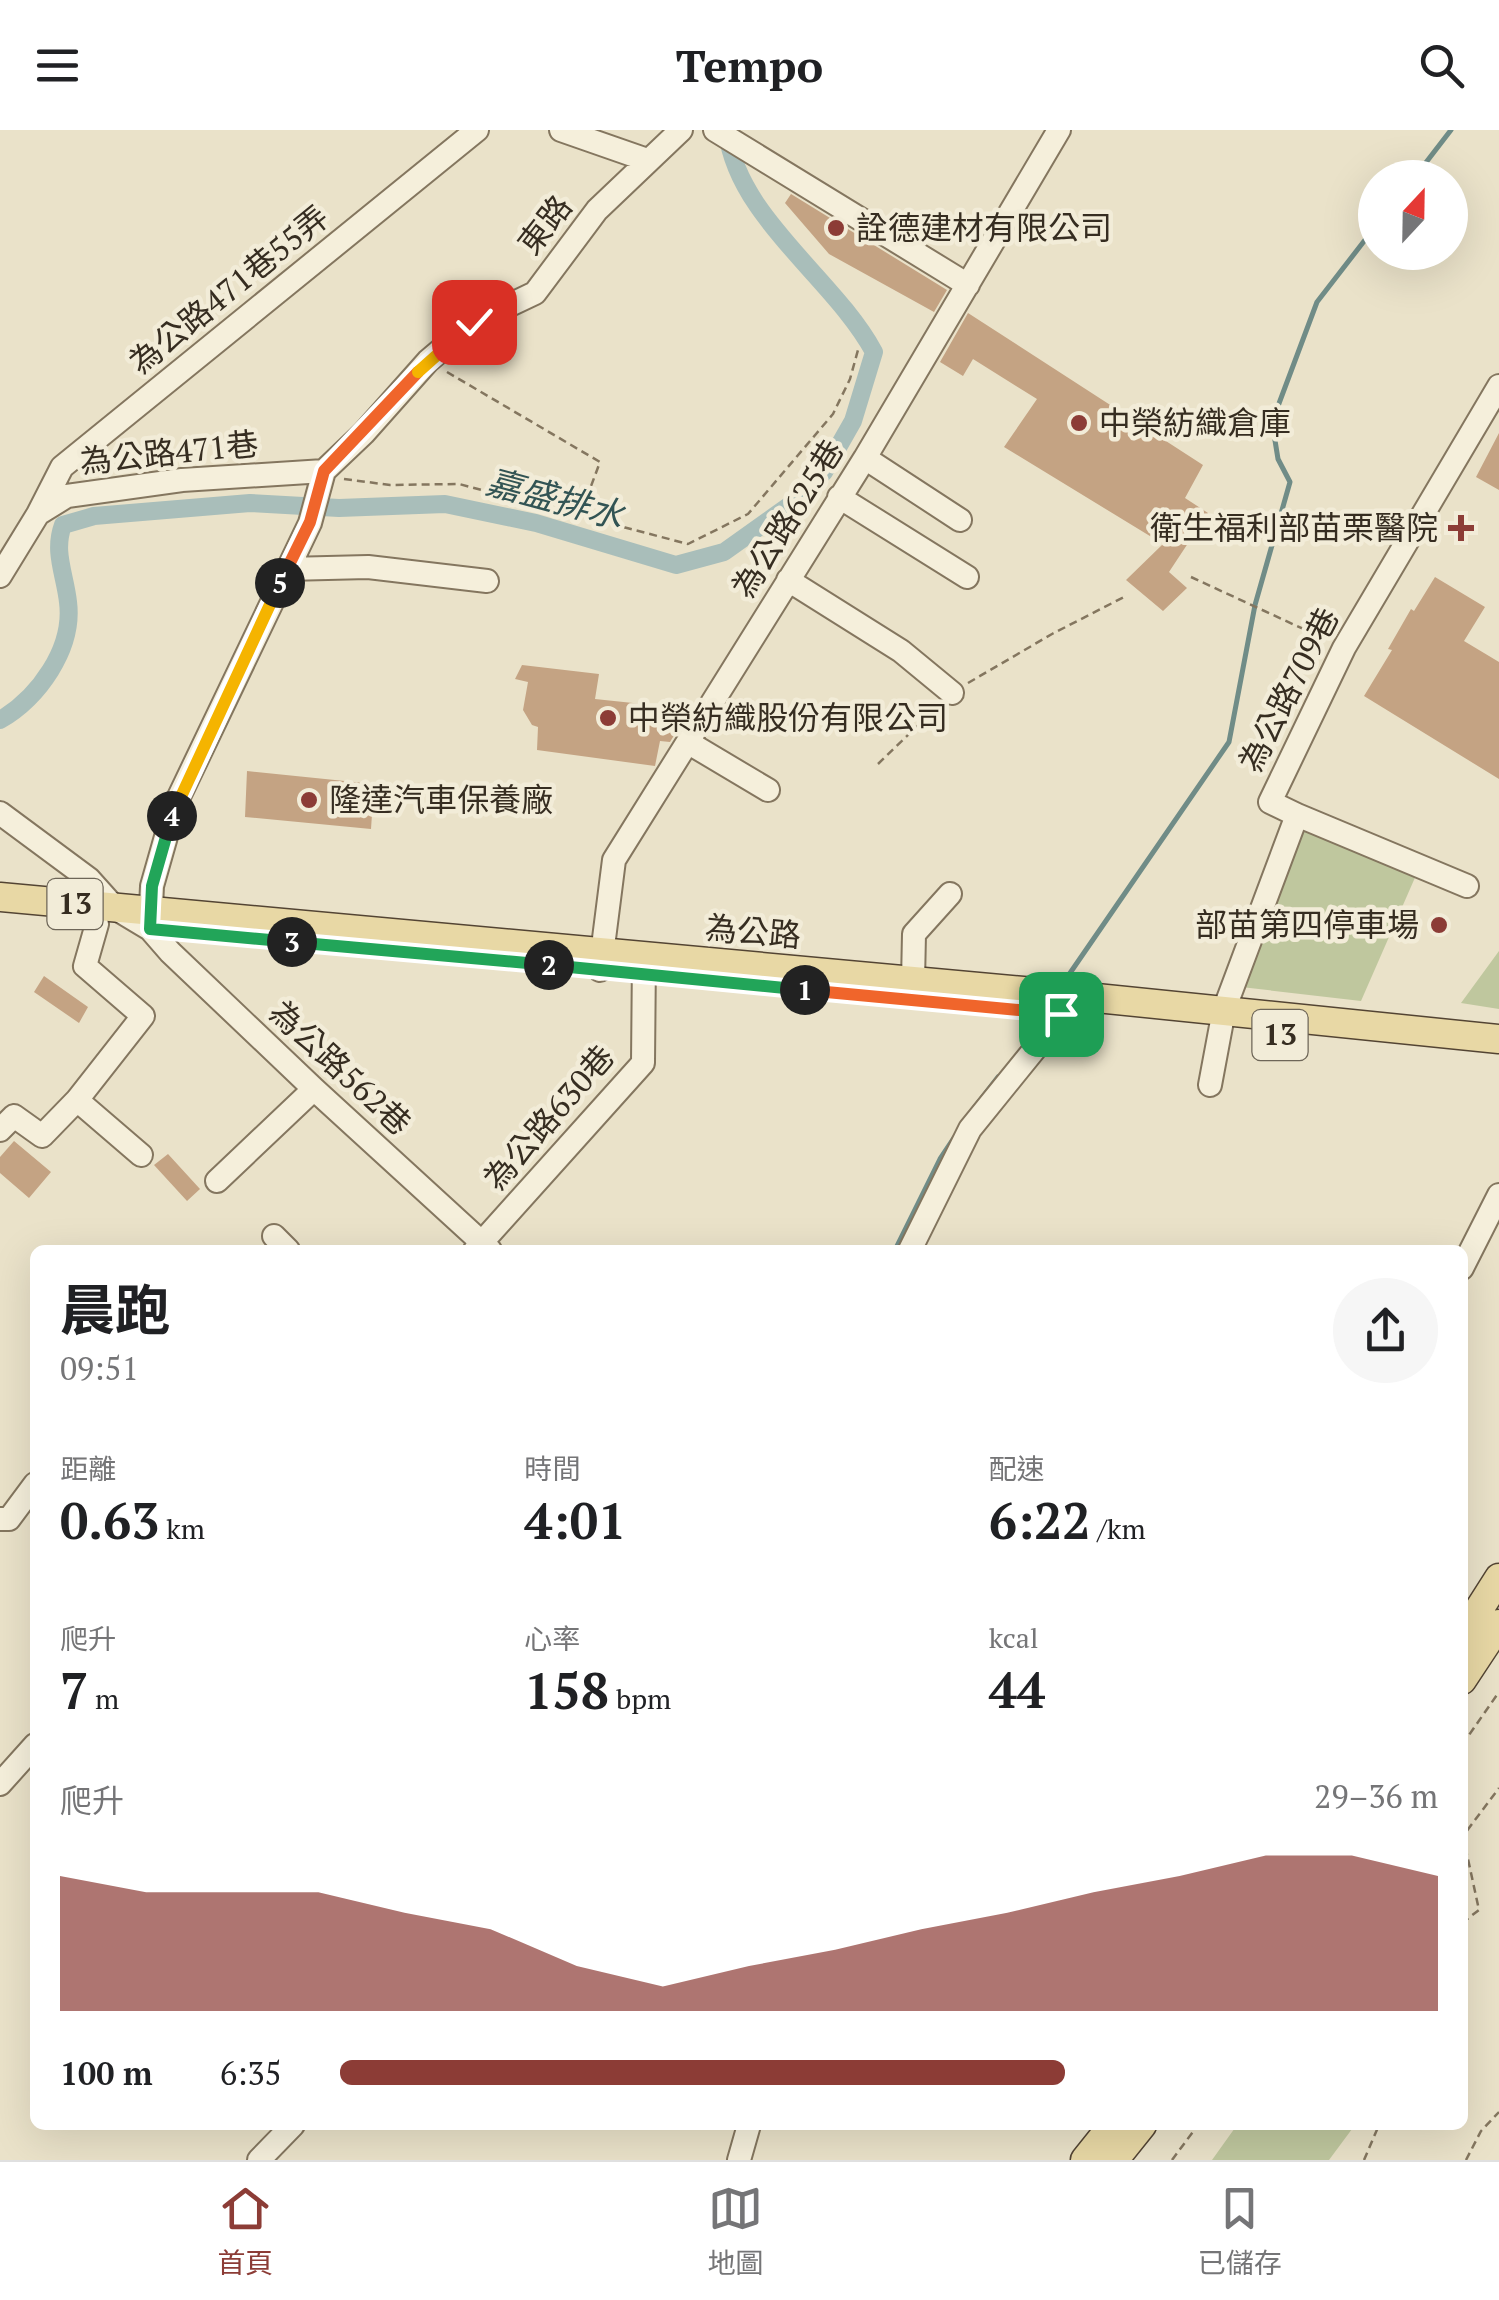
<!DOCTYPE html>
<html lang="zh-TW">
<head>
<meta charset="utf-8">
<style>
	:root { --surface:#fff; --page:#f6f6f6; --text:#202124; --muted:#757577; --line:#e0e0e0; --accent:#8c3c36 }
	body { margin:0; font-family:"PT Serif","Noto Sans TC",serif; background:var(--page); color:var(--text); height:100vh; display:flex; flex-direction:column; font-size:38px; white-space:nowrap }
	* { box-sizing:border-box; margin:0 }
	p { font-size:32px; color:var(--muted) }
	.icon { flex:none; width:55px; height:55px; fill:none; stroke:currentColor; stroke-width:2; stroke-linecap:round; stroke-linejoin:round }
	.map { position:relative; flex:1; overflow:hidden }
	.sheet { position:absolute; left:30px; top:1115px; width:1438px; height:885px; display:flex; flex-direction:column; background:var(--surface); border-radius:15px; box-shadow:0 10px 40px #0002 }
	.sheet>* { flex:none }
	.needle { width:65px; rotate:22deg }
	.controls { position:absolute; left:1358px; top:30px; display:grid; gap:20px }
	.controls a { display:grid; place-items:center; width:110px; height:110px; border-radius:50%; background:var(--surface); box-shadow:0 10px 40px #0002; font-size:50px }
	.pin { position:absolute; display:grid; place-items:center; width:85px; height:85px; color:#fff; margin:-42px; border-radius:20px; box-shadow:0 5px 15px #0006 }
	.km { position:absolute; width:50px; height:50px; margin:-25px; border-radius:50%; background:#222; color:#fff; font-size:28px; line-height:50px; text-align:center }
	.round { display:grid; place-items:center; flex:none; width:105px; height:105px; border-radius:52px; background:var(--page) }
	.head { display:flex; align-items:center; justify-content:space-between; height:170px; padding:0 30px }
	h1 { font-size:55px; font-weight:700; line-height:75px }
	.metrics { display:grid; grid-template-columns:repeat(3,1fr); gap:15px; height:170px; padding:10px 30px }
	.metrics div { display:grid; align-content:center }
	.metrics b { font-size:50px; font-weight:700 }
	.metrics small { font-size:28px; font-weight:400 }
	.metrics p { font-size:28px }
	.chart { height:280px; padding:20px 30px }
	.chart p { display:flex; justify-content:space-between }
	.chart svg { width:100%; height:180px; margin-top:10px; fill:var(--accent); opacity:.7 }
	ul { padding:0 30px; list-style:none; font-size:32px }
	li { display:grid; grid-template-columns:160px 120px 1fr; align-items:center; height:75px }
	li i { height:25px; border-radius:12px; background:var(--accent) }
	header { display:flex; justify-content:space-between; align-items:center; height:130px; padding:0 30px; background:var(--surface); font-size:45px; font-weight:700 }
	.dock { display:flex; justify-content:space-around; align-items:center; height:140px; border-top:2px solid var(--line); background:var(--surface); font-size:28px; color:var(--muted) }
	.dock a { display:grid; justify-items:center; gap:5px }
	.dock .current { color:var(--accent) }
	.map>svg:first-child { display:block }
	.green { fill:#bfc79e }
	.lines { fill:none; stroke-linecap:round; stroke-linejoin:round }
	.stream { stroke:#708c87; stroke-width:5 }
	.canal { stroke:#a9beba; stroke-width:18 }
	.building { fill:#c4a383 }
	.minor-casing { stroke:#84765f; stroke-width:26 }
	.major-casing { stroke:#534433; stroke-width:31 }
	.path { stroke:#84765f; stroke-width:2.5; stroke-dasharray:8 5; stroke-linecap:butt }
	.minor { stroke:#f5efdb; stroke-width:22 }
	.major { stroke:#e8d8a5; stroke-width:28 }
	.split-1-casing { stroke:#fff; stroke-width:20 }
	.split-2-casing { stroke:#fff; stroke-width:20 }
	.split-3-casing { stroke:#fff; stroke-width:20 }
	.split-4-casing { stroke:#fff; stroke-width:20 }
	.split-5-casing { stroke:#fff; stroke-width:20 }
	.split-6-casing { stroke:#fff; stroke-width:20 }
	.split-7-casing { stroke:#fff; stroke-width:20 }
	.split-1 { stroke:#f0652b; stroke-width:12 }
	.split-2 { stroke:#22a559; stroke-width:12 }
	.split-3 { stroke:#22a559; stroke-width:12 }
	.split-4 { stroke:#22a559; stroke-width:12 }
	.split-5 { stroke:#f5b400; stroke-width:12 }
	.split-6 { stroke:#f0652b; stroke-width:12 }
	.split-7 { stroke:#f5b400; stroke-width:12 }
	.poi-dot { fill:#8c3c36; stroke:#f2ecd8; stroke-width:4 }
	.labels { text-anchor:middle; stroke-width:9; stroke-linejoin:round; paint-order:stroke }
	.shield { fill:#f2ecd8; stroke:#6e6658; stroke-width:2.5 }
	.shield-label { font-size:30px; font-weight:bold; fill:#362d21 }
	.street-label { font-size:32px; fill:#362d21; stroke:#f2ecd8 }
	.poi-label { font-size:32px; fill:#362d21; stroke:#f2ecd8; text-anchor:start }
	.water-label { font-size:35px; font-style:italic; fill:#325454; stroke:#f2ecd8 }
</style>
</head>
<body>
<header><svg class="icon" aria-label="menu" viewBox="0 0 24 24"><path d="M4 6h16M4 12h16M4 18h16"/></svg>Tempo<svg class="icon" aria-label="search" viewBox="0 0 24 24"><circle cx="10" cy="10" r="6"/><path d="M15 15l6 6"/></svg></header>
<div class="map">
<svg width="1499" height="2030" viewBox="0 0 1499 2030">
	<rect width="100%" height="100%" fill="#eae2c9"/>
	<path class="green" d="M1303 696 1417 743 1361 871 1241 857Z
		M1499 821V879L1461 873Z
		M1237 1995H1355L1329 2030H1212Z"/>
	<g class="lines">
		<path class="stream" d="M1414 48 1451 0
			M1068 846 1229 612 1255 475 1290 352 1278 329 1272 292 1317 172 1375 97
			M974 978 998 947
			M895 1120 940 1029 954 1008"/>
		<path class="canal" d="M0 590C38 568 74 519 68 472 65 444 53 422 63 395L94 386 250 373 339 378 445 374 536 393 676 435 724 422 790 375 824 342 853 291 874 222C834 148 738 88 727 2"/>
	</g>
	<path class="building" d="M791 64 947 160 934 182 829 124 785 73Z
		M968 183 1203 335 1185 368 1208 383 1169 442 1187 458 1163 481 1126 450 1163 414 1004 317 1037 269 973 229 963 246 940 232Z
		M1499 303V360L1476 347Z
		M1435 447 1485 477 1464 511 1499 532V649L1364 566 1392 520 1388 519 1411 479 1414 481Z
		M522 535 599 544 595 569 690 579 670 612 660 611 655 636 537 620 538 597 532 595 523 580 528 552 515 549Z
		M247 641 374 654 371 699 245 687Z
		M44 846 88 877 79 893 34 862Z
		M14 1011 51 1042 29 1068 0 1043V1027Z
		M168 1024 200 1059 187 1071 154 1035Z"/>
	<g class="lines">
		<defs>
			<path id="minor" d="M561 0 647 30
				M715 0 968 155
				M865 328 960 390
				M839 367 967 447
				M38 384 62 337 477 0
				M287 439 368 437 487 451
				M0 446 38 384 67 366 182 350 324 341
				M788 450 901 521 952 563
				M689 613 768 660
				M0 683 89 749 115 778 150 799 170 822 314 959 490 1120
				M1297 685 1467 756
				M150 799 152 756 175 675 310 393 324 341 364 303 428 231 474 192 535 163 597 80 681 0
				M600 840 614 730 865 328 1059 0
				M913 851 914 804 950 764
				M1210 955 1224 880 1297 685 1270 672 1344 518 1499 256
				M77 970 141 1025
				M0 1000 14 986 42 1006 77 970 143 886 85 836 97 794
				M217 1051 314 959
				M274 1106 288 1120
				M475 1120 643 933 644 827
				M910 1120 970 999 1055 894 1067 865
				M1462 1138 1499 1065
				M0 1389H9L35 1354
				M0 1654 35 1615
				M259 2030 293 1995
				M739 2030 749 1995"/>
			<path id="major" d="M0 767 1067 865 1499 909
				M1462 1506 1499 1448
				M1462 1550 1499 1494
				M1085 2030 1113 1995
				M1114 2030 1142 1995"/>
		</defs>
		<use href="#minor" class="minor-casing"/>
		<use href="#major" class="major-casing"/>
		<path class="path" d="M447 242 600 332 581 383
			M344 349 390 355 459 354 688 414 748 384 833 284 850 249 858 220
			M1191 447 1325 509
			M968 553 1052 504 1124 467
			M878 634 938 576
			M1462 1615 1499 1562
			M1462 1793 1479 1780 1463 1706 1499 1658
			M1172 2030 1198 1995
			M1364 2030 1379 1995
			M1466 2030 1481 2001 1499 1982"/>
		<use href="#minor" class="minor"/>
		<use href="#major" class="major"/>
	</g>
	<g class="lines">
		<defs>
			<path id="split-1" d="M805 860 1061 884"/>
			<path id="split-2" d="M549 835 805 860"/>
			<path id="split-3" d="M292 812 549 835"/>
			<path id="split-4" d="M172 686 152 756 150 799 292 812"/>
			<path id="split-5" d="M172 686 280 453"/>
			<path id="split-6" d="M280 453 310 392 324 341 418 242"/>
			<path id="split-7" d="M418 242 474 192"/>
		</defs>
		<use href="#split-1" class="split-1-casing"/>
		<use href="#split-2" class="split-2-casing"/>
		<use href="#split-3" class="split-3-casing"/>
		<use href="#split-4" class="split-4-casing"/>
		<use href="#split-5" class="split-5-casing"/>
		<use href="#split-6" class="split-6-casing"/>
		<use href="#split-7" class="split-7-casing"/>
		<use href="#split-1" class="split-1"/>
		<use href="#split-2" class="split-2"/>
		<use href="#split-3" class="split-3"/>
		<use href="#split-4" class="split-4"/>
		<use href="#split-5" class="split-5"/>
		<use href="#split-6" class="split-6"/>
		<use href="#split-7" class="split-7"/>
	</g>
	<g class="poi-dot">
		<circle cx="836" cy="98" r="10"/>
		<circle cx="1079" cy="293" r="10"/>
		<path d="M1456 383h10v10h10v10h-10v10h-10v-10h-10v-10h10z"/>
		<circle cx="608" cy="588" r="10"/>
		<circle cx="309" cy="670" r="10"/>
		<circle cx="1439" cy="795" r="10"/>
	</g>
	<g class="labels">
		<g class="shield">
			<rect x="47.5" y="749" width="55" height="50" rx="8"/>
			<rect x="1252.5" y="880" width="55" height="50" rx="8"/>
		</g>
		<g class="shield-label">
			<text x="75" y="784">13</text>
			<text x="1280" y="915">13</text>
		</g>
		<g class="street-label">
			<text transform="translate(545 95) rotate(-52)" y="11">東路</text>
			<text transform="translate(229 160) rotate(-39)" y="11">為公路471巷55弄</text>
			<text transform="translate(169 323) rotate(-6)" y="11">為公路471巷</text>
			<text transform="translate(788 389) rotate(-58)" y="11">為公路625巷</text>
			<text transform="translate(1289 560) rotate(-63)" y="11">為公路709巷</text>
			<text transform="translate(753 802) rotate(5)" y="11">為公路</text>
			<text transform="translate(340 938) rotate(43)" y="11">為公路562巷</text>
			<text transform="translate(549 988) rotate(-49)" y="11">為公路630巷</text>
		</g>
		<g class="poi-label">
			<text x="856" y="109">詮德建材有限公司</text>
			<text x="1099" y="304">中榮紡織倉庫</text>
			<text x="1438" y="409" text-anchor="end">衛生福利部苗栗醫院</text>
			<text x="628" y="599">中榮紡織股份有限公司</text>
			<text x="329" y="681">隆達汽車保養廠</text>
			<text x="1419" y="806" text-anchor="end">部苗第四停車場</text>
		</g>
		<g class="water-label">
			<text transform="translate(555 369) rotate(15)" y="12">嘉盛排水</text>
		</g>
	</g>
</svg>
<div class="controls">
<a><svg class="needle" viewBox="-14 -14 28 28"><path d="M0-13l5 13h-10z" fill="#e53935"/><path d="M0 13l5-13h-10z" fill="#757577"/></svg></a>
</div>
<div class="pin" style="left:1061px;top:884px;background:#1e9e55"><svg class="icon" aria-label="arrive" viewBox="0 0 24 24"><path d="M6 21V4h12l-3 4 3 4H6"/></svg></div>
<div class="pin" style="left:474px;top:192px;background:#d93025"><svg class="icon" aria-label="check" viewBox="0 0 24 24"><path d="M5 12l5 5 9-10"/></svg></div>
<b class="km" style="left:805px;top:860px">1</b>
<b class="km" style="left:549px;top:835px">2</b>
<b class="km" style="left:292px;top:812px">3</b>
<b class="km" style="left:172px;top:686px">4</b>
<b class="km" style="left:280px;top:453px">5</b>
<section class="sheet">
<div class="head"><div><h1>晨跑</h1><p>09:51</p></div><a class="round"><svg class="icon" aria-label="share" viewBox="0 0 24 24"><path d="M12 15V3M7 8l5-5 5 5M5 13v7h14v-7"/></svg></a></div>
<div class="metrics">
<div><p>距離</p><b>0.63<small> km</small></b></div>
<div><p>時間</p><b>4:01</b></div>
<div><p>配速</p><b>6:22<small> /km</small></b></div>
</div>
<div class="metrics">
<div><p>爬升</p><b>7<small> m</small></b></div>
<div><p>心率</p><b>158<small> bpm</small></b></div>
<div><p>kcal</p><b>44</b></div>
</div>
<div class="chart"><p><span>爬升</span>29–36 m</p>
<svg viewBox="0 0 160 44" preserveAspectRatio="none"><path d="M0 44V11L10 15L20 15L30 15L40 20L50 24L60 33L70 38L80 33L90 29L100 24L110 20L120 15L130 11L140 6L150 6L160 11V44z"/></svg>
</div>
<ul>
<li><b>100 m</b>6:35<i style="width:66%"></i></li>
</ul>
</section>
</div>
<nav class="dock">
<a class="current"><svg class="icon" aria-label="home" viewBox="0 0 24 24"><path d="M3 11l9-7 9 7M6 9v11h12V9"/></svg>首頁</a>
<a><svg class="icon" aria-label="map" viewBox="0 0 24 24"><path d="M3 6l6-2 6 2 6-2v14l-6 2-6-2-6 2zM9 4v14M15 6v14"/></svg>地圖</a>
<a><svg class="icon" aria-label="saved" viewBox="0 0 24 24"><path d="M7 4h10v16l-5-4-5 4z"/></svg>已儲存</a>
</nav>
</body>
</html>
